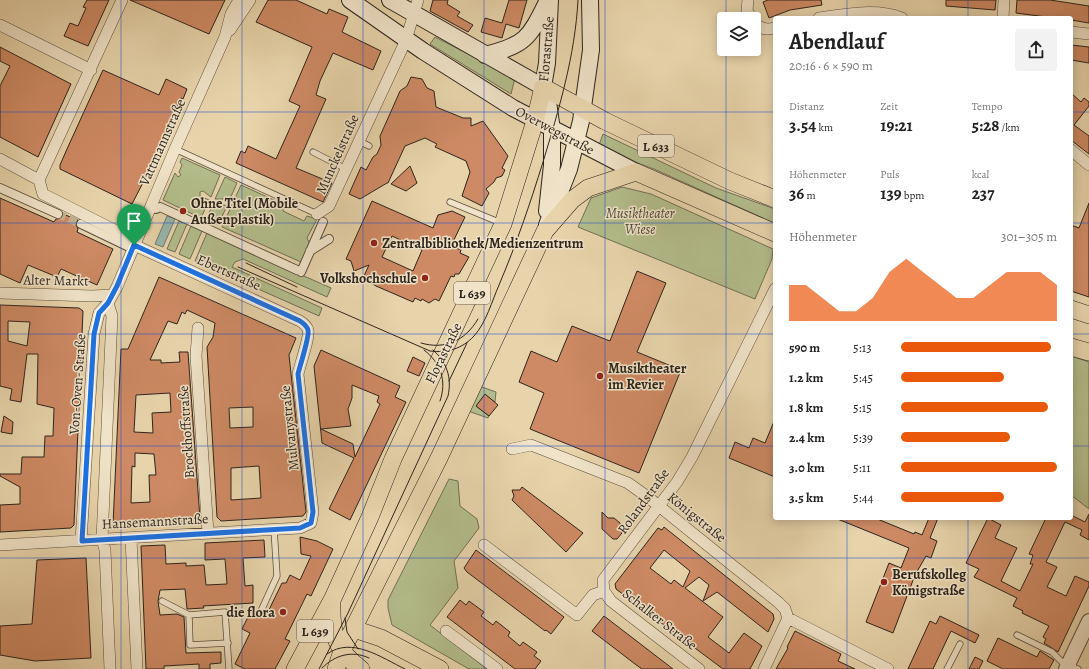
<!DOCTYPE html>
<html lang="de">
<head>
<meta charset="utf-8">
<style>
	:root { --surface:#fff; --page:#f2f2f2; --text:#222; --muted:#767676; --accent:#ea580c }
	body { margin:0; font-family:Alegreya,serif; background:var(--page); color:var(--text); height:100vh; display:flex; flex-direction:column; font-size:15px; white-space:nowrap }
	* { box-sizing:border-box; margin:0 }
	p { font-size:13px; color:var(--muted) }
	.icon { flex:none; width:22px; height:22px; fill:none; stroke:currentColor; stroke-width:2; stroke-linecap:round; stroke-linejoin:round }
	.map { position:relative; flex:1; overflow:hidden }
	.details { position:absolute; left:773px; top:16px; width:300px; height:504px; display:flex; flex-direction:column; background:var(--surface); border-radius:4px; box-shadow:0 2px 10px #0003 }
	.details>* { flex:none }
	.tools { position:absolute; left:717px; top:12px; display:grid; gap:8px }
	.tools a { display:grid; place-items:center; width:44px; height:44px; border-radius:4px; background:var(--surface); box-shadow:0 2px 10px #0003; font-size:20px }
	.pin { position:absolute; display:grid; place-items:center; width:34px; height:34px; color:#fff; margin:-41px -17px; border-radius:50% 50% 50% 0; rotate:-45deg; box-shadow:0 0 4px #0007 }
	.pin .icon { rotate:45deg }
	.round { display:grid; place-items:center; flex:none; width:42px; height:42px; border-radius:4px; background:var(--page) }
	.head { display:flex; align-items:center; justify-content:space-between; height:68px; padding:0 16px }
	h1 { font-size:22px; font-weight:700; line-height:30px }
	.figures { display:grid; grid-template-columns:repeat(3,1fr); gap:6px; height:68px; padding:4px 16px }
	.figures div { display:grid; align-content:center }
	.figures b { font-size:17px; font-weight:700 }
	.figures small { font-size:11px; font-weight:400 }
	.figures p { font-size:11px }
	.chart { height:112px; padding:8px 16px }
	.chart p { display:flex; justify-content:space-between }
	.chart svg { width:100%; height:72px; margin-top:4px; fill:var(--accent); opacity:.7 }
	ul { padding:0 16px; list-style:none; font-size:13px }
	li { display:grid; grid-template-columns:64px 48px 1fr; align-items:center; height:30px }
	li i { height:10px; border-radius:5px; background:var(--accent) }
	.map>svg:first-child { display:block }
	.green { fill:#b3bd8b; stroke:#707054 }
	.water { fill:#97b8ad; stroke:#6d7d73 }
	.building { fill:#ce8a64; stroke:#2d241c; fill-rule:evenodd }
	.lines { fill:none; stroke-linecap:round; stroke-linejoin:round }
	.pedestrian-tunnel { stroke:#c3b18e; stroke-width:8; stroke-dasharray:8 4; stroke-linecap:butt }
	.service-casing { stroke:#5c5040; stroke-width:7 }
	.pedestrian-casing { stroke:#5c5040; stroke-width:10 }
	.minor-casing { stroke:#5c5040; stroke-width:12 }
	.tertiary-casing { stroke:#5c5040; stroke-width:16 }
	.secondary-casing { stroke:#2d241c; stroke-width:18 }
	.primary-casing { stroke:#2d241c; stroke-width:18 }
	.service { stroke:#f0e3c8; stroke-width:5.5 }
	.pedestrian { stroke:#f0e3c8; stroke-width:8 }
	.minor { stroke:#f0e3c8; stroke-width:11 }
	.tertiary { stroke:#f0e3c8; stroke-width:14 }
	.secondary { stroke:#f0e3c8; stroke-width:16 }
	.primary { stroke:#e8d4ab; stroke-width:17 }
	.tram { stroke:#2d241c; stroke-width:1 }
	.route-casing { stroke:#fff; stroke-width:8 }
	.route { stroke:#1a73e8; stroke-width:5 }
	.grid { fill:none; stroke:#1d4ed8; stroke-width:1; stroke-opacity:0.55 }
	.poi-dot { fill:#8f2418; stroke:#f0e3c8; stroke-width:1.5 }
	.labels { text-anchor:middle; stroke-width:3; stroke-linejoin:round; paint-order:stroke }
	.shield { fill:#f0e3c8; stroke:#685d50; stroke-width:1 }
	.shield-label { font-size:13px; font-weight:bold; fill:#2d241c }
	.street-label { font-size:14px; fill:#2d241c; stroke:#f0e3c8 }
	.poi-label { font-size:14px; font-weight:bold; fill:#2d241c; stroke:#f0e3c8; text-anchor:start }
	.park-label { font-size:14px; font-style:italic; fill:#4e4a38; stroke:#f0e3c8 }
</style>
</head>
<body>
<div class="map">
<svg width="1089" height="669" viewBox="0 0 1089 669">
	<rect width="100%" height="100%" fill="#e8d4ab"/>
	<filter id="stains"><feTurbulence type="fractalNoise" baseFrequency=".005" numOctaves="4"/><feColorMatrix values="0 0 0 0 .2 0 0 0 0 .09 0 0 0 0 .02 0 0 0 .5 -.17"/></filter>
	<radialGradient id="worn" r=".72"><stop offset=".6" stop-color="#630" stop-opacity="0"/><stop offset="1" stop-color="#630" stop-opacity=".3"/></radialGradient>
	<path class="green" d="M435 37 515 78 511 94 430 44Z
		M603 134 716 188 775 209 774 223 654 169 618 156 599 145Z
		M182 158 220 175 211 197 203 191 200 192V196L209 200 201 218 163 200 175 173 178 177 181 175 179 172 182 165 180 162Z
		M225 177 237 183 229 201 227 199H215Z
		M241 185 285 205 283 211 304 221 307 216 317 219 307 238 310 244 301 262 222 227Z
		M622 187 651 194 773 249 772 259 755 299 578 227 591 198Z
		M214 202 227 206 218 225 206 220Z
		M179 221 187 224 175 252 167 249Z
		M191 226 202 231 190 259 179 254Z
		M207 233 331 288 327 297 243 259 235 262 232 267 322 308 319 316 195 261Z
		M1071 356 1089 362V509L1071 495Z
		M479 386 496 392 495 402 485 395 476 406 489 416 488 418 468 411Z
		M449 479 458 481 460 506 477 519 479 528 454 561 458 588 430 625 487 669H469L392 625 388 608V600Z"/>
	<path class="water" d="M167 216 175 219 163 247 155 244Z"/>
	<path class="building" d="M87 0H109L88 46 64 36 70 23 78 26 86 8 83 7Z
		M130 0H225L209 34Z
		M268 0H296L327 14 329 9 348 17 342 32 381 51 373 70 333 53 320 81 316 95 326 99 296 168 332 183 323 202 236 163 241 151 245 153 248 146 276 159 300 106 289 101 312 47 256 22Z
		M433 0H448L447 4 460 12 457 16 473 25 468 32 430 11Z
		M509 0H527L519 28 506 24 502 38 481 32 485 18 502 23Z
		M768 0H821L822 5 790 10 769 18 763 2Z
		M946 0H996L995 10 946 6Z
		M1017 0H1050L1089 6V23L1071 20V18H1054L1016 13Z
		M1071 45 1089 47V63L1071 60Z
		M0 47 71 84 38 157 0 137V86L10 66 0 61Z
		M103 70 159 95 166 79 187 89 183 99 181 98 149 171 132 204 60 169V165L67 149Z
		M411 77 422 79 427 88 434 91 436 107 463 118H471V126L483 121 508 156 502 168 505 170 502 176 496 178 494 182 486 189 489 193 482 206 462 196 470 172 466 161 435 147 437 144 425 138 405 146 388 183H387L360 199 349 194 361 167 366 170 373 157 377 154 381 145 380 136 393 107 400 91 407 86Z
		M1071 93 1081 102 1084 98 1089 102V106L1074 125 1089 136V154L1071 140Z
		M410 166 417 183 406 191 391 184Z
		M0 198 54 222 56 219 62 218 63 214 78 220 76 224 78 229 77 232 113 249 97 285 61 269 57 277 28 265 20 283 0 274Z
		M372 201 433 228 438 215 452 211 465 217 451 246 461 250 460 253 469 257 459 274H455L454 277 451 276 439 301 435 299 429 303 422 299 421 301 415 298 413 302 376 286 363 278 369 265 354 271 351 261 346 259ZM392 236 422 250 413 271 382 257Z
		M1089 203V297L1071 291V225L1079 228Z
		M637 271 666 283 637 352 681 370 639 473 530 429 544 393 519 382 531 351 557 362 572 326 610 341Z
		M159 277 296 338 289 355 306 512 303 516 221 521 217 517 207 347 213 337 215 323 187 310 185 314 182 312 177 324 168 321 150 360H161V363L180 362 179 352H188L200 519 197 522 113 525 121 349H128ZM170 393 171 412 152 413 153 433 134 432 136 395ZM253 407V427L230 428 229 408ZM135 453 154 454 156 475H149L150 502 131 503 132 466 135 467ZM259 466 261 498 231 500V468Z
		M0 305 79 308 83 311 74 525 71 528 0 532V505L20 504V487L0 476V474H21L22 457H44L45 436H53L54 408 37 404 38 354H27L21 402 10 400 12 389 0 386ZM8 321 30 322 27 346 8 341Z
		M321 350 400 386 395 397 406 402 350 520 329 509 354 458 322 443 314 366ZM352 385 379 396 377 402 380 404 355 457 353 444 321 429 351 426 348 409 352 398Z
		M413 357 425 363 419 376 407 371Z
		M485 394 498 405 489 416 476 406Z
		M4 416 13 422 12 434 1 432Z
		M775 419V477L729 458 735 442 749 448 753 438 765 443Z
		M522 487 583 533 566 552 512 500 514 496 512 490H520Z
		M602 512 608 518H614L620 523 622 533 617 539H613L602 529Z
		M1089 514V540L1080 535 1082 530 1065 522 1046 562 1057 567 1047 587 1066 596 1075 576 1089 582V586L1058 652 1044 643 1046 639 1043 637 1049 626 1022 613 1023 611 1013 606 1017 598 974 577 979 569 966 563 988 518 1001 525 995 538 1017 548 1001 581 1020 591 1033 564H1030L1033 555 1029 554 1046 518H1071V515L1085 522Z
		M835 518H875L914 534 915 532 922 535 929 518H938L930 538 937 541 931 558 926 556 915 575 893 633 866 622 889 563 901 568 909 548Z
		M664 527 773 614 774 619 768 632 717 592 703 601 709 585 699 577 685 588 723 617 708 637 729 653 744 633 762 646 750 669H723L616 589 615 584 658 528 662 530ZM664 550 690 571 683 587 674 580 671 584 650 568Z
		M300 537 317 541 333 549 311 596 307 594 285 639 290 641 275 669H245L235 664 250 633 242 629 251 611 265 618 282 583H286L290 575 300 580 311 556 301 554Z
		M264 540 265 557 243 558 245 586 253 585V603L203 606 204 608 187 609 185 589 160 590 158 601 160 615 177 614 184 617 186 653 221 652V663L210 664V669H199V664L164 666V669H146L141 546 165 545 166 564 186 563V566L204 565 206 585 227 584 225 559 205 560V543Z
		M476 550 564 617 551 634 546 630 545 631 467 572 464 568Z
		M86 558 91 658 35 661 0 655V626L32 624 37 560Z
		M460 600 466 605 469 601 484 612 481 616 493 625 496 621 510 632 508 636 520 646 523 642 537 652 534 656 541 661 535 669H515L447 617Z
		M604 616 634 639 673 669H642L635 664 592 631Z
		M940 616 979 635 975 643 951 631 933 669H908L930 621 936 624Z
		M795 631 841 654 838 661 855 669H776L788 648 787 647Z
		M998 638 1037 657 1040 651 1054 660 1049 669H1003L987 661Z
		M975 657 983 661 979 669H969Z"/>
	<g class="lines">
		<path class="pedestrian-tunnel" d="M58 214 81 224"/>
		<defs>
			<path id="service" d="M359 141 369 146
				M175 149 317 214
				M313 152 346 169
				M450 202 501 223
				M162 601 189 615 225 612 229 669
				M261 611 277 576 274 529
				M189 615 190 645 228 643
				M1017 635 1052 652 1063 663 1078 669
				M947 669 960 644"/>
			<path id="pedestrian" d="M0 188 58 214
				M150 206 156 209 160 207 297 270
				M81 224 133 249
				M310 251 329 239
				M301 272 323 222"/>
			<path id="minor" d="M748 0 747 10 751 19
				M819 18C845 14 877 8 902 18
				M1003 18 1004 0
				M754 22C760 29 766 30 775 28
				M0 25 91 70
				M230 30 250 0
				M1071 32 1089 34
				M1071 150 1089 165
				M0 159 39 180 43 194 136 241
				M39 180 122 0
				M317 214 329 206 406 40 418 0
				M0 293 92 296 112 295
				M108 303 112 316 102 539 105 550 110 669
				M198 328 196 356 208 533
				M512 449 531 445 628 483 649 498 778 602 785 609 788 618 764 669
				M131 538 137 669
				M81 541 94 334 99 313 108 303 117 287 175 149 225 37 231 14 239 0
				M0 545 300 528 311 523 313 512 298 374C300 365 310 336 308 330 307 326 303 323 300 321L134 245
				M484 545 577 615 593 595 604 591
				M788 618 888 669
				M446 631 497 669
				M699 669 611 601 604 591 603 580 677 482 692 457 775 289"/>
			<path id="tertiary" d="M1066 669 1089 621"/>
			<path id="secondary" d="M350 0 423 51 513 108 636 172
				M390 0 543 87
				M485 55C525 45 529 39 547 2
				M547 211 552 165V130L548 102 543 87 547 63 550 0
				M547 225 569 169 581 121 591 50 590 0"/>
			<path id="primary" d="M1071 309 1089 315
				M1071 347 1089 352
				M332 602C331 632 335 650 361 669
				M354 629 381 638 440 669
				M295 669 333 598 370 517 393 459 503 224 535 121 543 87 605 121 730 181 775 199
				M336 669 342 651 439 458 545 231 572 200 588 188 636 172 775 233"/>
		</defs>
		<use href="#service" class="service-casing"/>
		<use href="#pedestrian" class="pedestrian-casing"/>
		<use href="#minor" class="minor-casing"/>
		<use href="#tertiary" class="tertiary-casing"/>
		<use href="#secondary" class="secondary-casing"/>
		<use href="#primary" class="primary-casing"/>
		<use href="#service" class="service"/>
		<use href="#pedestrian" class="pedestrian"/>
		<use href="#minor" class="minor"/>
		<use href="#tertiary" class="tertiary"/>
		<use href="#secondary" class="secondary"/>
		<use href="#primary" class="primary"/>
		<path class="tram" d="M246 263 297 287
			M238 267 430 351C447 353 462 349 474 336 486 323 492 301 499 285 516 245 530 204 543 162 559 109 575 56 578 0
			M421 343C445 350 465 341 478 319
			M424 350C441 363 447 381 440 401
			M449 381 467 343
			M345 618 347 632 358 649
			M327 654C352 636 382 658 405 669
			M322 668C335 655 352 650 369 658
			M319 669 348 613 448 396C452 378 447 362 433 350"/>
	</g>
	<g class="lines">
		<defs>
			<path id="route" d="M134 245 300 321C303 323 307 326 308 330 310 336 300 365 298 374L313 512 311 523 300 528 82 541 94 334 99 313 108 303 117 286Z"/>
		</defs>
		<use href="#route" class="route-casing"/>
		<use href="#route" class="route"/>
	</g>
	<path class="grid" d="M121 0V669M242 0V669M363 0V669M484 0V669M605 0V669M726 0V19M847 0V18M968 0V18M726 49V669M0 112H775M1071 112H1089M0 223H775M1071 223H1089M0 334H775M1071 334H1089M0 446H775M1071 446H1089M847 518V669M968 518V669M0 558H1089"/>
	<g class="poi-dot">
		<circle cx="183" cy="211" r="4"/>
		<circle cx="374" cy="243" r="4"/>
		<circle cx="425" cy="278" r="4"/>
		<circle cx="600" cy="376" r="4"/>
		<circle cx="884" cy="582" r="4"/>
		<circle cx="283" cy="612" r="4"/>
	</g>
	<g class="labels">
		<g class="shield">
			<rect x="638" y="135" width="36" height="22" rx="3"/>
			<rect x="454" y="282" width="36" height="22" rx="3"/>
			<rect x="297" y="620" width="36" height="22" rx="3"/>
		</g>
		<g class="shield-label">
			<text x="656" y="151">L 633</text>
			<text x="472" y="298">L 639</text>
			<text x="315" y="636">L 639</text>
		</g>
		<g class="street-label">
			<text transform="translate(546 49) rotate(-85)" y="5">Florastraße</text>
			<text transform="translate(555 130) rotate(28)" y="5">Overwegstraße</text>
			<text transform="translate(162 142) rotate(-66)" y="5">Vattmannstraße</text>
			<text transform="translate(337 154) rotate(-66)" y="5">Munckelstraße</text>
			<text transform="translate(229 272) rotate(24)" y="5">Ebertstraße</text>
			<text transform="translate(56 280) rotate(1)" y="5">Alter Markt</text>
			<text transform="translate(443 353) rotate(-64)" y="5">Florastraße</text>
			<text transform="translate(77 384) rotate(-86)" y="5">Von-Oven-Straße</text>
			<text transform="translate(289 428) rotate(-96)" y="5">Mulvanystraße</text>
			<text transform="translate(186 432) rotate(-94)" y="5">Brockhoffstraße</text>
			<text transform="translate(643 501) rotate(-54)" y="5">Rolandstraße</text>
			<text transform="translate(697 517) rotate(39)" y="5">Königstraße</text>
			<text transform="translate(155 521) rotate(-3)" y="5">Hansemannstraße</text>
			<text transform="translate(660 619) rotate(38)" y="5">Schalker Straße</text>
		</g>
		<g class="poi-label">
			<text x="191" y="208">Ohne Titel (Mobile<tspan x="191" dy="16">Außenplastik)</tspan></text>
			<text x="382" y="248">Zentralbibliothek/Medienzentrum</text>
			<text x="417" y="283" text-anchor="end">Volkshochschule</text>
			<text x="608" y="373">Musiktheater<tspan x="608" dy="16">im Revier</tspan></text>
			<text x="892" y="579">Berufskolleg<tspan x="892" dy="16">Königstraße</tspan></text>
			<text x="275" y="617" text-anchor="end">die flora</text>
		</g>
		<g class="park-label">
			<text x="640" y="218">Musiktheater<tspan x="640" dy="16">Wiese</tspan></text>
		</g>
	</g>
	<rect width="100%" height="100%" filter="url(#stains)"/>
	<rect width="100%" height="100%" fill="url(#worn)"/>
</svg>
<div class="tools">
<a><svg class="icon" aria-label="layers" viewBox="0 0 24 24"><path d="M12 4l9 5-9 5-9-5zM3 14l9 5 9-5"/></svg></a>
</div>
<div class="pin" style="left:134px;top:245px;background:#1e9e55"><svg class="icon" aria-label="arrive" viewBox="0 0 24 24"><path d="M6 21V4h12l-3 4 3 4H6"/></svg></div>
<section class="details">
<div class="head"><div><h1>Abendlauf</h1><p>20:16 · 6 × 590 m</p></div><a class="round"><svg class="icon" aria-label="share" viewBox="0 0 24 24"><path d="M12 15V3M7 8l5-5 5 5M5 13v7h14v-7"/></svg></a></div>
<div class="figures">
<div><p>Distanz</p><b>3.54<small> km</small></b></div>
<div><p>Zeit</p><b>19:21</b></div>
<div><p>Tempo</p><b>5:28<small> /km</small></b></div>
</div>
<div class="figures">
<div><p>Höhenmeter</p><b>36<small> m</small></b></div>
<div><p>Puls</p><b>139<small> bpm</small></b></div>
<div><p>kcal</p><b>237</b></div>
</div>
<div class="chart"><p><span>Höhenmeter</span>301–305 m</p>
<svg viewBox="0 0 160 44" preserveAspectRatio="none"><path d="M0 44V22L10 22L20 30L30 38L40 38L50 30L60 14L70 6L80 14L90 22L100 30L110 30L120 22L130 14L140 14L150 14L160 22V44z"/></svg>
</div>
<ul>
<li><b>590 m</b>5:13<i style="width:96%"></i></li>
<li><b>1.2 km</b>5:45<i style="width:66%"></i></li>
<li><b>1.8 km</b>5:15<i style="width:94%"></i></li>
<li><b>2.4 km</b>5:39<i style="width:70%"></i></li>
<li><b>3.0 km</b>5:11<i style="width:100%"></i></li>
<li><b>3.5 km</b>5:44<i style="width:66%"></i></li>
</ul>
</section>
</div>
</body>
</html>
